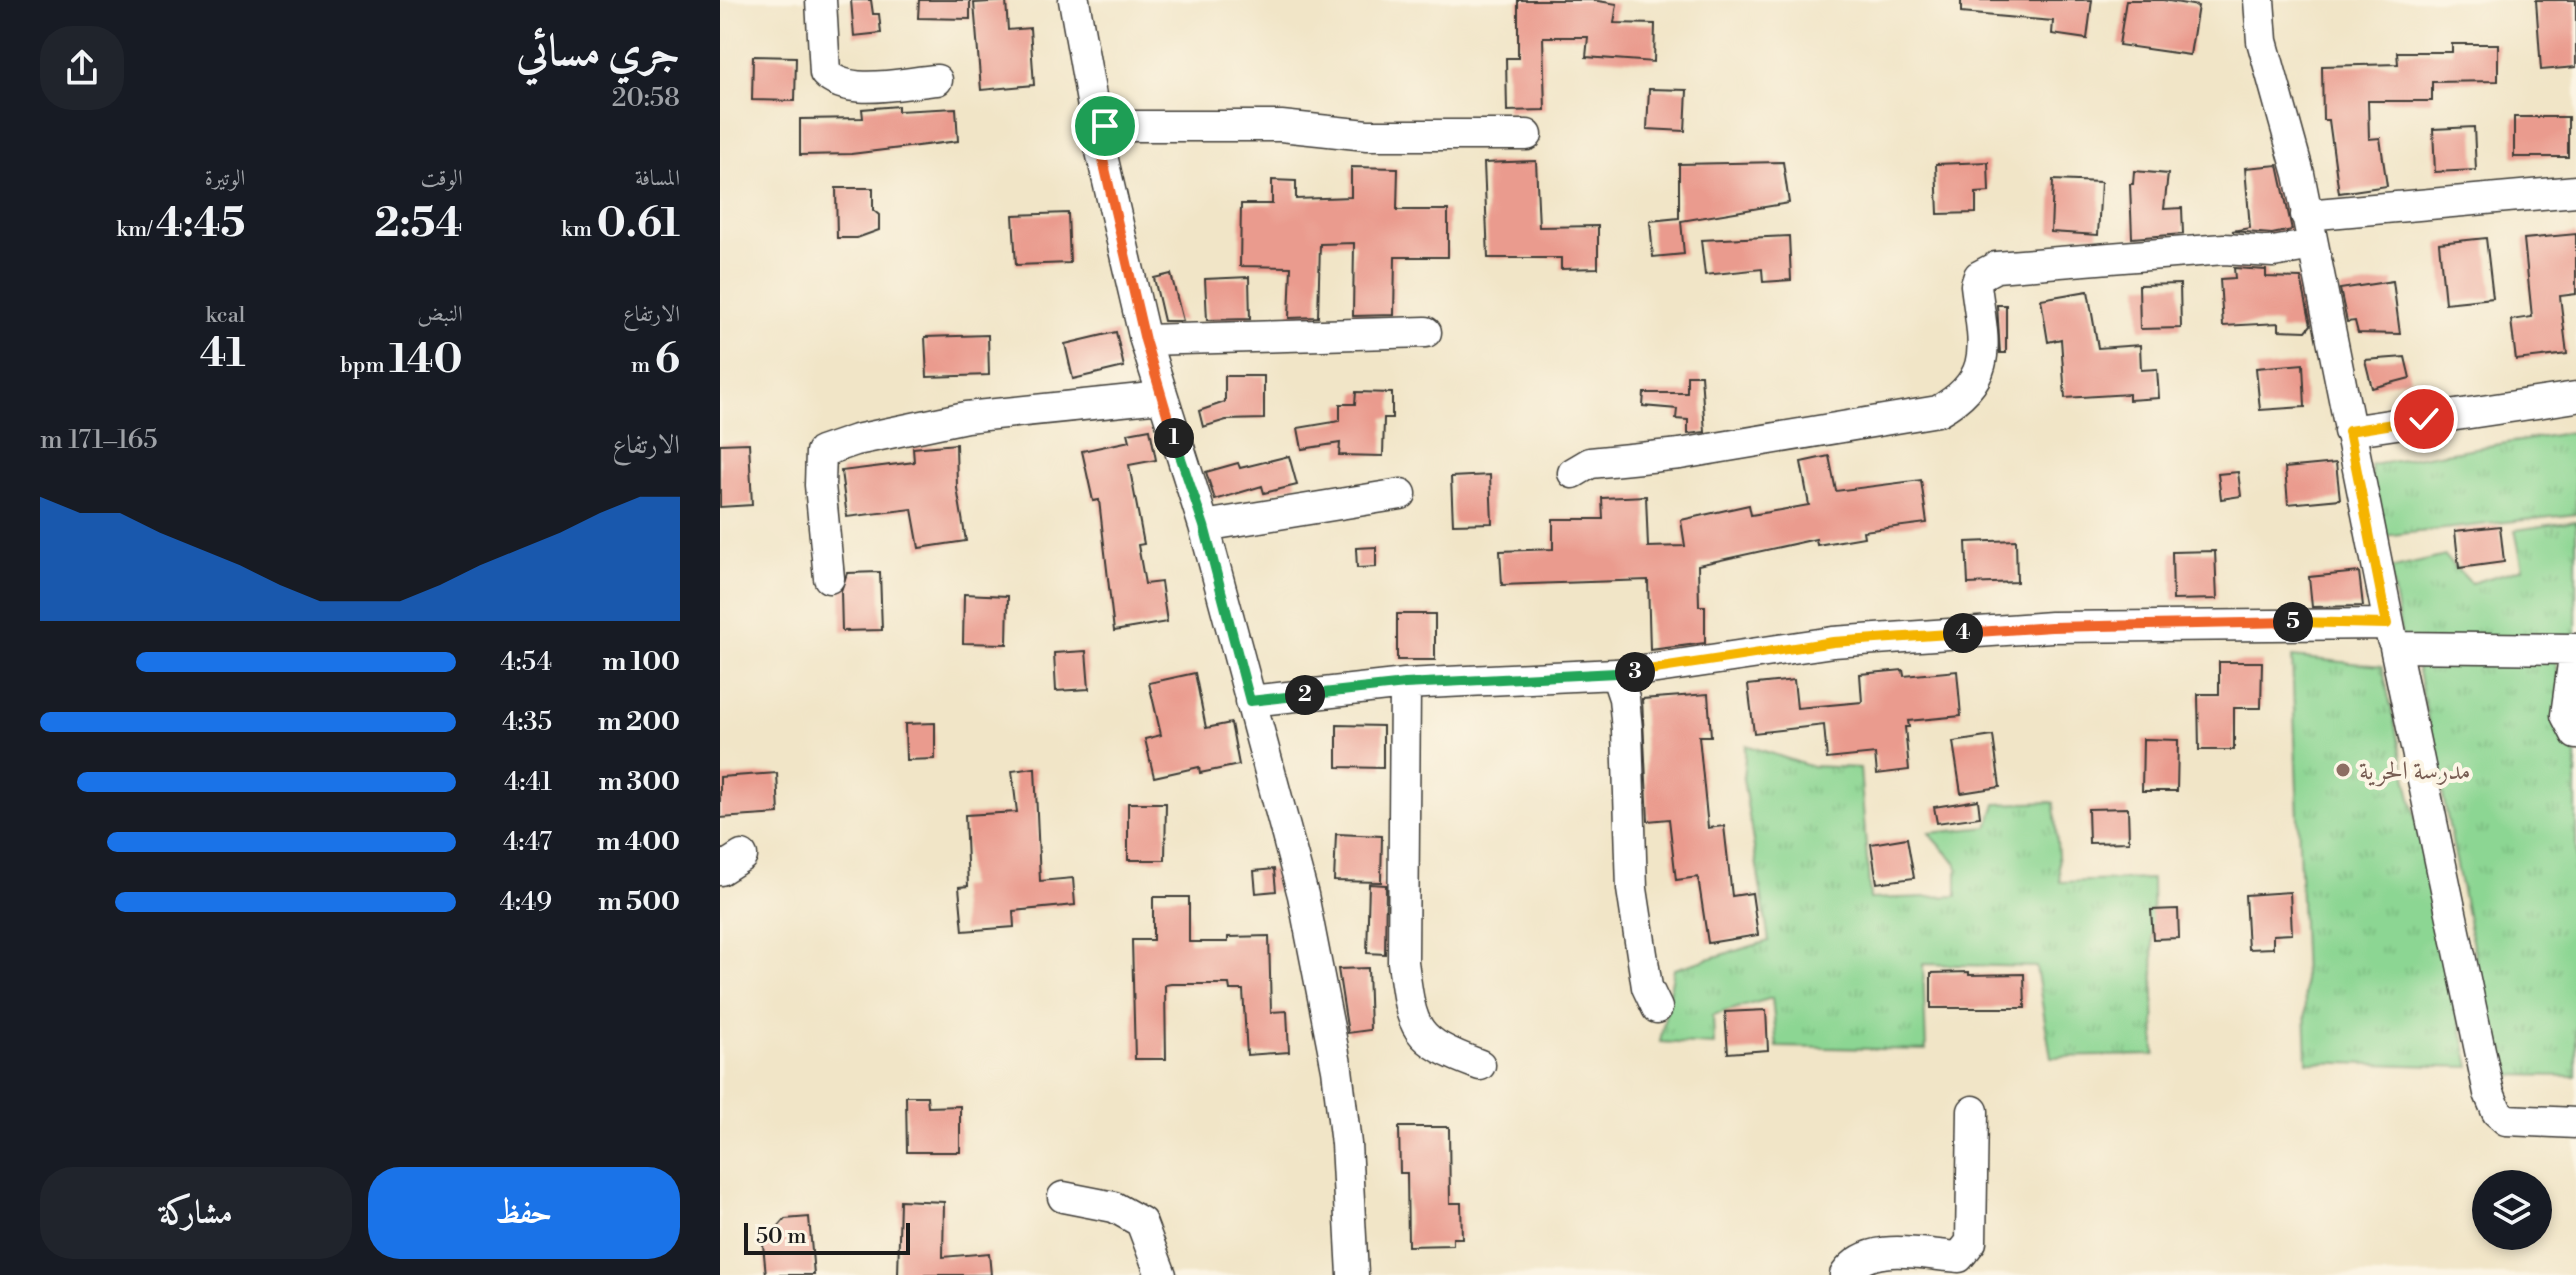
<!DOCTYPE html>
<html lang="ar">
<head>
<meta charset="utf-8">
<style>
	:root { --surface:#171b24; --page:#20242c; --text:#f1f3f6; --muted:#9ea1a6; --accent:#1a73e8 }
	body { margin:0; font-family:"Libre Bodoni",Amiri,serif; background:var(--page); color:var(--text); direction:rtl; height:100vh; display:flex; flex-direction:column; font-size:30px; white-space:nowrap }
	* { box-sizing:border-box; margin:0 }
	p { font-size:26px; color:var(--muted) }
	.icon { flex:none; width:44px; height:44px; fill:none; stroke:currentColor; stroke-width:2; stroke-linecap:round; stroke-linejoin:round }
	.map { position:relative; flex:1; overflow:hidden; direction:ltr }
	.panel { display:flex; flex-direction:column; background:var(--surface); width:720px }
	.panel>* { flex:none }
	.controls { position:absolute; left:1752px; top:1170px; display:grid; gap:16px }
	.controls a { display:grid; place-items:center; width:80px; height:80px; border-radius:50%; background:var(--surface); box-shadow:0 4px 12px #0003; font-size:40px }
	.scale { position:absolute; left:24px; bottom:20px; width:166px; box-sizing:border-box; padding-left:8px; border:4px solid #1c1c1c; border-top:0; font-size:22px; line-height:28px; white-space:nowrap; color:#1c1c1c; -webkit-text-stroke:6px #fcf5e5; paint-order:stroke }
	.pin { position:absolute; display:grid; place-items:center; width:68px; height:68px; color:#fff; margin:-34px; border:4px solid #fff; border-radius:50%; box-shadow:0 2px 8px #0007 }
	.km { position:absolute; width:40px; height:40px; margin:-20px; border-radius:50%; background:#222; color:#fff; font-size:22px; line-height:40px; text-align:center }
	.round { display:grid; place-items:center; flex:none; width:84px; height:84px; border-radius:32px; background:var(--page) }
	.head { display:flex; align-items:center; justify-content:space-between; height:136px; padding:0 40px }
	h1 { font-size:44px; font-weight:700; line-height:60px }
	.stats { display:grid; grid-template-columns:repeat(3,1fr); gap:12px; height:136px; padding:8px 40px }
	.stats div { display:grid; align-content:center }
	.stats b { font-size:40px; font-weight:700 }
	.stats small { font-size:22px; font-weight:400 }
	.stats p { font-size:22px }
	.chart { height:224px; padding:16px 40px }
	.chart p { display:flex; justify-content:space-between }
	.chart svg { width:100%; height:144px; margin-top:8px; fill:var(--accent); opacity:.7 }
	.primary-button { display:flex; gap:16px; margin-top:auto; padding:16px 40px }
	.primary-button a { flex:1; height:92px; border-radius:32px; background:var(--accent); color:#fff; font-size:32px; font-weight:700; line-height:92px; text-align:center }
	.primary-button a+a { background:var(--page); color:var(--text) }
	ul { padding:0 40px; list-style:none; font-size:26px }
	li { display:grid; grid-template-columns:128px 96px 1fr; align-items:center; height:60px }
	li i { height:20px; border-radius:10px; background:var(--accent) }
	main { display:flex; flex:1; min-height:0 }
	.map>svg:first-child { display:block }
	.grass { fill:url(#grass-tufts); stroke:#547958; stroke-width:2 }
	.building { fill:#ea9b8e }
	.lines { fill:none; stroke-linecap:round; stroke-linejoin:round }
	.minor-casing { stroke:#3c3a36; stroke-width:33 }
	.minor { stroke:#fff; stroke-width:30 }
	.split-1-casing { stroke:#fff; stroke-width:16 }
	.split-2-casing { stroke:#fff; stroke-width:16 }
	.split-3-casing { stroke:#fff; stroke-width:16 }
	.split-4-casing { stroke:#fff; stroke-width:16 }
	.split-5-casing { stroke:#fff; stroke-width:16 }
	.split-6-casing { stroke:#fff; stroke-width:16 }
	.split-1 { stroke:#f0652b; stroke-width:10 }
	.split-2 { stroke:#22a559; stroke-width:10 }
	.split-3 { stroke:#22a559; stroke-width:10 }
	.split-4 { stroke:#f5b400; stroke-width:10 }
	.split-5 { stroke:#f0652b; stroke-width:10 }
	.split-6 { stroke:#f5b400; stroke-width:10 }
	.education-dot { fill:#8d6e63; stroke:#fcf5e5; stroke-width:3 }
	.labels { text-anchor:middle; stroke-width:8; stroke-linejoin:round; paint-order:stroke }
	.education-label { font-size:26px; fill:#785e54; stroke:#fcf5e5; text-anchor:start }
</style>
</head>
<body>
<main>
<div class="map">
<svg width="1856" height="1275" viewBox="0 0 1856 1275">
	<defs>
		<pattern id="grass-tufts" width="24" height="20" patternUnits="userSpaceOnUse" patternTransform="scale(2)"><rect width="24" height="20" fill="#8cd693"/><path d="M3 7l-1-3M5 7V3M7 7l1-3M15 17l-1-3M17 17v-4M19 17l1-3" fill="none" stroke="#78b77e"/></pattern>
	</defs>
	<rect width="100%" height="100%" fill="#fcf5e5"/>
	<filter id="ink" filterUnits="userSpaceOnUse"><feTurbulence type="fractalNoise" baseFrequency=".0125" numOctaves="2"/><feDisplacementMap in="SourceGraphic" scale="16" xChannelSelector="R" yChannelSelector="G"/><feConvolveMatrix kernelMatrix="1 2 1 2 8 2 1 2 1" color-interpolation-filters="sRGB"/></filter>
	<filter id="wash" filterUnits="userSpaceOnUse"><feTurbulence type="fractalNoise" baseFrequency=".006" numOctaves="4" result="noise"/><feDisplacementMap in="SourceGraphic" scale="32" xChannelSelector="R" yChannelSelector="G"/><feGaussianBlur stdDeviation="1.8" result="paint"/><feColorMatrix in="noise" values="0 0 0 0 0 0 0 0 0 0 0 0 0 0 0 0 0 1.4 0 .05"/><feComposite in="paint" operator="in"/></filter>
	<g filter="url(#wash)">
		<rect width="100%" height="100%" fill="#f1e5c7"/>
		<path class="grass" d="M1854 432 1856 514 1655 537 1651 465Z
			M1856 521V642L1682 640 1670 569 1725 556 1751 583 1803 568 1795 530Z
			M1694 651 1835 652 1848 750 1856 754V1076L1779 1075Z
			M1572 657 1662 666 1750 1067 1587 1062Z
			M1026 745 1089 766 1140 768 1150 899 1237 896V864L1209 833 1268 827 1276 804 1334 802 1340 882 1432 879 1435 1055 1331 1057 1316 967 1203 964 1206 1050 1057 1047 1052 998 993 1015 994 1045 940 1042 954 969 1049 941 1023 779Z"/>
		<g id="blocks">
			<path class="building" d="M131 0H151L153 14H159L161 33 134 36Z
				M199 0H250V19L198 18Z
				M798 0H872L897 4 894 23 935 24 934 62 866 57 868 37H823L825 110 787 111 786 58H798Z
				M1241 0H1372L1367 39 1332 34 1333 21 1241 13Z
				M1406 0H1443L1478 6 1470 55 1399 45Z
				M1816 0H1856V67L1821 70Z
				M286 1 288 30 310 28 314 85 261 90 254 3Z
				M1732 44H1778V81L1712 82V101H1648L1649 139 1660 138 1667 186 1619 193 1609 120H1603L1602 66 1678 64 1677 52H1732Z
				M33 56 76 57 75 101 32 100Z
				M929 89 967 90 965 131 927 129Z
				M178 106V111L236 108 238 141 131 154 80 155V119L143 118 142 109Z
				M1794 117H1848V157H1794Z
				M1754 127 1756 170 1715 172 1713 129Z
				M816 161 819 227 878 226V268L841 269V258H768L764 163Z
				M1063 162 1069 203 961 221 964 254 933 257 930 221 959 218V164Z
				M1268 162 1269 192 1256 193V213L1218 214 1216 164Z
				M1558 165 1572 230 1552 234 1512 231 1530 228 1525 168Z
				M631 167 678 168 677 210H728V257H675L674 315 633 316 634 243 600 244 598 317 569 318 571 267 520 266 521 204H552V180L576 181V199L631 197Z
				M1414 171 1448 174 1444 209 1462 208 1463 234 1412 238 1410 184H1413Z
				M1333 180 1381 182 1378 235 1331 232Z
				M116 188H153V210L159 215V230L137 238H117Z
				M348 213 350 263 296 265 293 215Z
				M1856 234V294L1840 296 1847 354 1796 360 1791 320 1812 317 1804 239Z
				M1069 236 1071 280 1043 282 1042 269 985 275 981 240Z
				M1766 238 1773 298 1725 303 1719 243Z
				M1514 268 1546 270V277L1581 278 1591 325 1586 331 1559 330V323L1503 326 1500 279 1515 278Z
				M451 274 463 321H444L434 278Z
				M529 277 530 319 487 320 485 279Z
				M1673 281 1680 334 1638 333 1635 321 1627 322 1620 289Z
				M1460 284 1461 328 1420 329 1419 285Z
				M1368 291 1378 348 1420 345 1421 370 1437 369 1439 398 1409 400V394L1345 398 1341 339 1328 342 1321 299Z
				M1277 305H1286V353H1280Z
				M396 332 404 367 353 379 345 344Z
				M268 335 269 375 207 377 205 337Z
				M1685 357 1690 378 1652 388 1645 360Z
				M1583 364 1585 407 1540 410 1536 368Z
				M967 375H981L985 432 968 434V420L956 419 957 409 923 406 924 393H967Z
				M505 376H544V419L506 420 483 427 479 411 505 402Z
				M636 392 672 393V418H664L663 456 619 455 620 443 582 449 578 428 620 421V404H635Z
				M430 429 436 460 409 465 424 544 418 545 425 584 441 582 447 622 394 631 379 500 373 501 362 451 410 441 408 433Z
				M29 443 32 505 0 507V444Z
				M236 444 237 488 246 541 199 548 192 509 127 517 121 471 194 462 193 448Z
				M569 456 577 485 544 493 542 486 495 500 486 472 518 463 520 468Z
				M1109 456 1116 491 1201 480 1207 523 1143 531 1144 537 1097 545 1096 539 978 565 979 606H985V643L930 650 928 580 782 585 780 551 833 549V519H883L882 498 926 496 928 547 965 546 961 520 1029 505 1031 515 1089 505 1081 462Z
				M1616 463 1620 499 1568 504 1565 468Z
				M1518 472 1521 496 1501 499 1498 474Z
				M770 475 772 523 733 524 731 477Z
				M1780 526 1784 562 1739 568 1735 531Z
				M1296 540 1297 582 1248 584 1246 542Z
				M656 547V567L637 568 636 548Z
				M1495 551 1497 599 1453 600 1452 552Z
				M160 572 162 630 122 631 121 591 127 573Z
				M1639 572 1643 606 1592 607 1589 577Z
				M244 594 288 596 287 644 243 643Z
				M677 614H715V660H677Z
				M366 651 369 689 336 691 334 653Z
				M1499 662H1542L1541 708H1514V750H1479L1478 694H1499Z
				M1183 670 1184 676 1237 671 1241 716 1188 721 1189 727H1185L1189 770 1157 774 1155 754 1107 759 1104 725 1034 733 1028 685 1074 680 1077 708 1142 702 1140 674Z
				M475 673 486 728 511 723 519 765 480 773 479 767 434 777 425 739 441 735 429 683Z
				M988 694 991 736H979L988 828 1004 826 1012 896 1032 893 1038 935 988 943 978 877 956 880 949 819 928 821 922 699Z
				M215 723V759L186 760 185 724Z
				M617 725 663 726V768L617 767Z
				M1273 736 1280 787 1241 793 1233 742Z
				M1423 739 1458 740 1457 791H1422Z
				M315 768 320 881 353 878 355 905 293 911 294 927 243 931 239 887 248 886 245 815 297 812 292 771Z
				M57 773 59 814 0 818V777Z
				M1258 800 1260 817 1217 823 1214 807Z
				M408 803H446L445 860H408Z
				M1408 808 1409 842 1369 843 1368 809Z
				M616 834 662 836 661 882 614 881Z
				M1187 838 1194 878 1157 883 1151 844Z
				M554 869 556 891 536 893 534 871Z
				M649 884 666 885 665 954 647 953Z
				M1570 892 1572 934 1553 935V948L1528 949 1525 895Z
				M433 897H469V942H508V937L549 936 551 1012 567 1011 569 1052 527 1055 523 990H510L509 984H451L445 985 446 1059H415L412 940H433Z
				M1458 909 1459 938 1433 939 1431 910Z
				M648 968 650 1030 628 1033 618 969Z
				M1249 972V975L1304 974 1305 1008H1211V973Z
				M1046 1010 1048 1050 1008 1053 1005 1012Z
				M186 1096H207L208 1107 240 1106V1152H187Z
				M679 1127H729L730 1203H741L742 1238H733V1245L688 1246 687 1173H680Z
				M180 1200 224 1202 223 1257 269 1253 271 1275H178Z
				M89 1217 94 1275H46L43 1244 65 1219Z"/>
		</g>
	</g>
	<g filter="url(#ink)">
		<use href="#blocks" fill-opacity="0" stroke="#3c3a36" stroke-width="2"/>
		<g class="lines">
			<defs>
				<path id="minor" d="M101 0 105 73C129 98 185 82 217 80
					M354 0 380 147 425 340 484 526 583 895 617 1069 626 1144 633 1275
					M1539 0 1542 41 1579 174 1672 639
					M376 126H561L647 135H807
					M1586 215 1856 191
					M425 340 706 332
					M1629 431 1856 397
					M853 473 870 463 960 454 1218 411C1277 378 1263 343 1256 285L1259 276 1276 267 1504 249 1553 252 1593 245
					M484 526 681 494
					M109 578 100 485 101 452 136 440 246 417 441 397
					M1855 649 1846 715 1856 734
					M1856 649 1675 647 1769 1093 1777 1112 1786 1120 1856 1123
					M896 674 904 698 907 730 912 889 927 987 937 1008
					M685 684 683 962C692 1031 693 1040 760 1065
					M530 701 685 684 896 674 1113 642 1331 627 1667 624
					M0 870 22 856
					M343 1197 394 1207 421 1222 441 1275
					M1125 1275C1149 1239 1202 1255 1239 1257L1251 1242 1253 1111"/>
			</defs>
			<use href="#minor" class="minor-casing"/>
			<use href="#minor" class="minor"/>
		</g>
	</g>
	<g class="lines" filter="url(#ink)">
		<defs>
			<path id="split-1" d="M385 126H376L380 147 425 340 454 438"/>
			<path id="split-2" d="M454 438 484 526 530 701 585 695"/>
			<path id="split-3" d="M585 695 685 684 915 672"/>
			<path id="split-4" d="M915 672 1113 642 1243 633"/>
			<path id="split-5" d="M1243 633 1331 627 1573 622"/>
			<path id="split-6" d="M1573 622 1667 624 1629 431 1704 419"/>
		</defs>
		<use href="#split-1" class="split-1-casing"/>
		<use href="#split-2" class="split-2-casing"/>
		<use href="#split-3" class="split-3-casing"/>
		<use href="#split-4" class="split-4-casing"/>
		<use href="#split-5" class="split-5-casing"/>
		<use href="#split-6" class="split-6-casing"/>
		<use href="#split-1" class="split-1"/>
		<use href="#split-2" class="split-2"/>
		<use href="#split-3" class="split-3"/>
		<use href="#split-4" class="split-4"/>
		<use href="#split-5" class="split-5"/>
		<use href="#split-6" class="split-6"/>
	</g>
	<circle class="education-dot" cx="1623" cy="770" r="8"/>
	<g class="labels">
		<g class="education-label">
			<text x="1639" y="779">مدرسة الحرية</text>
		</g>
	</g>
</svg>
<div class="controls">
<a><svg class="icon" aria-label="layers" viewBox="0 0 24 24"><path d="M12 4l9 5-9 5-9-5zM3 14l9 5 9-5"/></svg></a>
</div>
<div class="scale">50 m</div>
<div class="pin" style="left:385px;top:126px;background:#1e9e55"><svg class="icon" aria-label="arrive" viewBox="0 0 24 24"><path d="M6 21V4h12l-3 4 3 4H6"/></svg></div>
<div class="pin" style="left:1704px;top:419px;background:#d93025"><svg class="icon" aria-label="check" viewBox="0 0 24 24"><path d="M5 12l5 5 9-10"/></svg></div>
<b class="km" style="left:454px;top:438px">1</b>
<b class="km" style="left:585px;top:695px">2</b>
<b class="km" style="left:915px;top:672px">3</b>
<b class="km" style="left:1243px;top:633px">4</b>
<b class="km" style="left:1573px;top:622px">5</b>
</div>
<section class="panel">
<div class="head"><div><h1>جري مسائي</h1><p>20:58</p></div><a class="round"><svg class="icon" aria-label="share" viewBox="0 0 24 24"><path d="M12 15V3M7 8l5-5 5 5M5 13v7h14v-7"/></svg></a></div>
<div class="stats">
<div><p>المسافة</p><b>0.61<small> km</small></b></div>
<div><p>الوقت</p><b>2:54</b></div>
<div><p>الوتيرة</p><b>4:45<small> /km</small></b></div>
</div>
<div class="stats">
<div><p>الارتفاع</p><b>6<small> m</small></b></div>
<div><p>النبض</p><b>140<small> bpm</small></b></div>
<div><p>kcal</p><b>41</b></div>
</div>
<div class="chart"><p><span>الارتفاع</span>165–171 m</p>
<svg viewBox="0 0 160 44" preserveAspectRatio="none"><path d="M0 44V6L10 11L20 11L30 17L40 22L50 27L60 33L70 38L80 38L90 38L100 33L110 27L120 22L130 17L140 11L150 6L160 6V44z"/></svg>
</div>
<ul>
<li><b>100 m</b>4:54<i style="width:77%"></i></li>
<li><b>200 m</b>4:35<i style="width:100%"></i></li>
<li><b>300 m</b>4:41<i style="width:91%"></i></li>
<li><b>400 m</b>4:47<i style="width:84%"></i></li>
<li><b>500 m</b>4:49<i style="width:82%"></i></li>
</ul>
<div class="primary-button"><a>حفظ</a><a>مشاركة</a></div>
</section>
</main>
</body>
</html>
